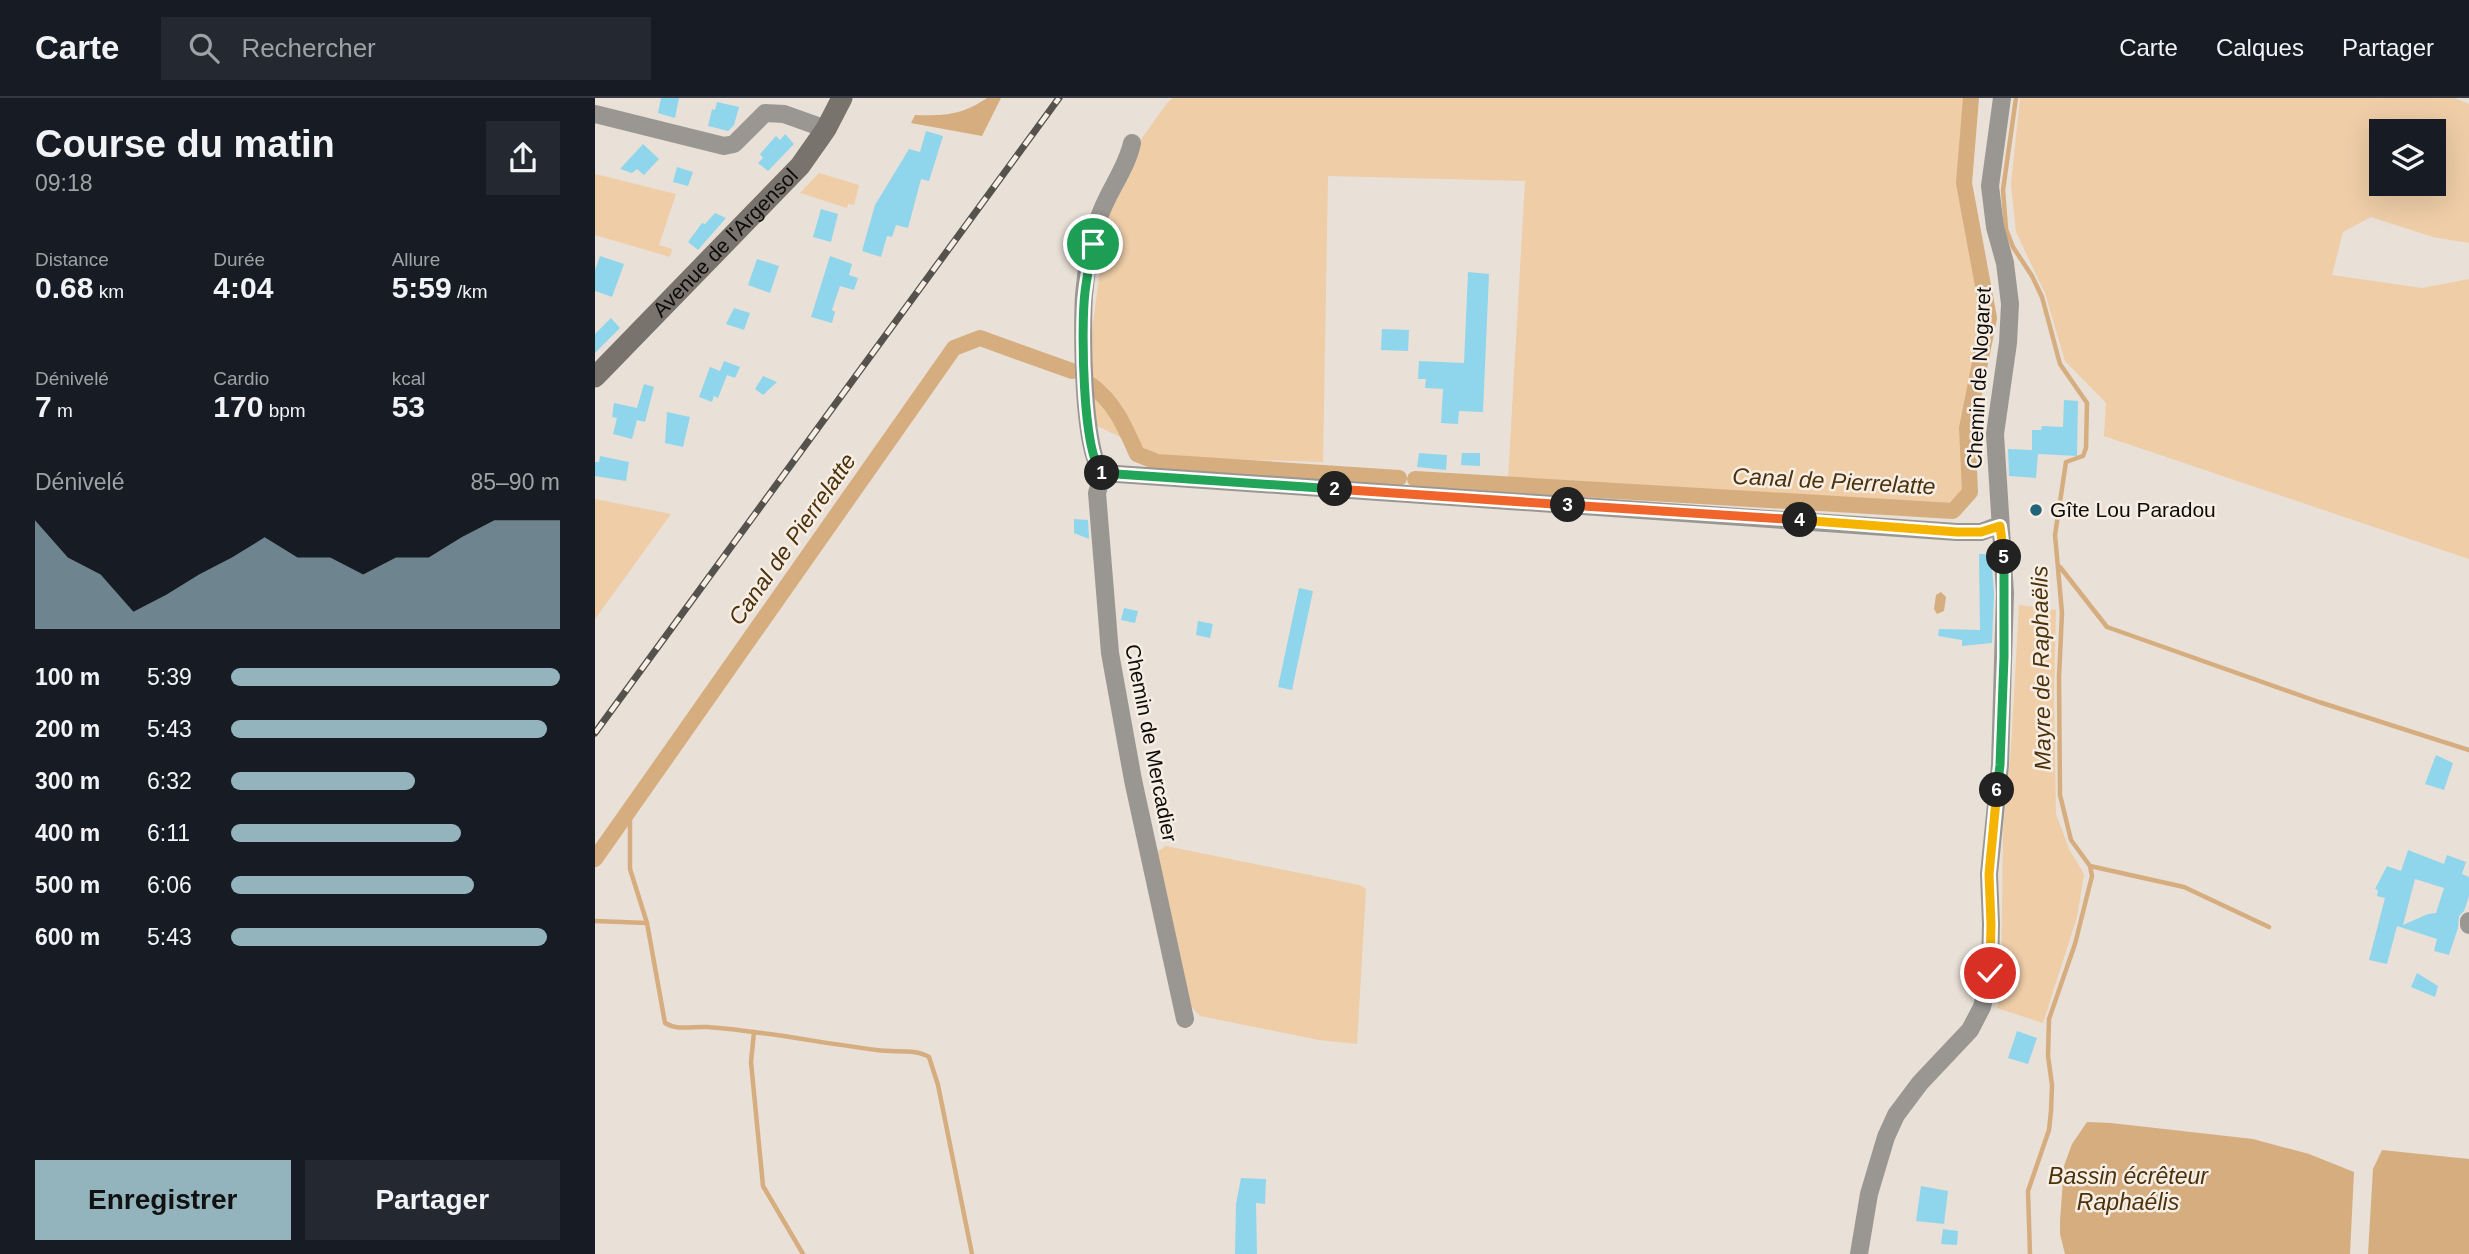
<!DOCTYPE html>
<html lang="fr">
<head>
<meta charset="utf-8">
<style>
	:root { --surface:#171b24; --page:#242831; --text:#f1f3f6; --muted:#9ea1a6; --line:#363941; --accent:#93b3bd }
	body { margin:0; font-family:Helvetica,sans-serif; background:var(--page); color:var(--text); height:100vh; display:flex; flex-direction:column; font-size:26px; white-space:nowrap }
	* { box-sizing:border-box; margin:0 }
	p { font-size:23px; color:var(--muted) }
	.icon { flex:none; width:38px; height:38px; fill:none; stroke:currentColor; stroke-width:2; stroke-linecap:round; stroke-linejoin:round }
	.map { position:relative; flex:1; overflow:hidden }
	.sheet { display:flex; flex-direction:column; background:var(--surface); width:595px }
	.sheet>* { flex:none }
	.buttons { position:absolute; left:1774px; top:21px; display:grid; gap:14px }
	.buttons a { display:grid; place-items:center; width:77px; height:77px; border-radius:0px; background:var(--surface); box-shadow:0 7px 28px #0002; font-size:35px }
	.pin { position:absolute; display:grid; place-items:center; width:60px; height:60px; color:#fff; margin:-30px; border:4px solid #fff; border-radius:50%; box-shadow:0 2px 7px #0007 }
	.km { position:absolute; width:35px; height:35px; margin:-18px; border-radius:50%; background:#222; color:#fff; font-size:19px; line-height:35px; text-align:center }
	.round { display:grid; place-items:center; flex:none; width:74px; height:74px; border-radius:0px; background:var(--page) }
	.summary { display:flex; align-items:center; justify-content:space-between; height:119px; padding:0 35px }
	h1 { font-size:38px; font-weight:800; line-height:52px }
	.figures { display:grid; grid-template-columns:repeat(3,1fr); gap:10px; height:119px; padding:7px 35px }
	.figures div { display:grid; align-content:center }
	.figures b { font-size:30px; font-weight:800 }
	.figures small { font-size:19px; font-weight:400 }
	.figures p { font-size:19px }
	.chart { height:196px; padding:14px 35px }
	.chart p { display:flex; justify-content:space-between }
	.chart svg { width:100%; height:126px; margin-top:7px; fill:var(--accent); opacity:.7 }
	.button { display:flex; gap:14px; margin-top:auto; padding:14px 35px }
	.button a { flex:1; height:80px; border-radius:0px; background:var(--accent); color:#111; font-size:28px; font-weight:800; line-height:80px; text-align:center }
	.button a+a { background:var(--page); color:var(--text) }
	ul { padding:0 35px; list-style:none; font-size:23px }
	li { display:grid; grid-template-columns:112px 84px 1fr; align-items:center; height:52px }
	li i { height:18px; border-radius:9px; background:var(--accent) }
	header { display:flex; align-items:center; gap:42px; box-sizing:border-box; height:98px; padding:0 35px; background:var(--surface); border-bottom:2px solid var(--line) }
	header strong { font-size:33px }
	nav { display:flex; gap:38px; margin-inline-start:auto; font-size:24px }
	.search { width:490px; height:63px; background:var(--page); display:flex; align-items:center; gap:18px; box-sizing:border-box; padding:0 24px; border-radius:0px; color:var(--muted); font-size:26px }
	main { display:flex; flex:1; min-height:0 }
	.map>svg:first-child { display:block }
	.green { fill:#eecda7; fill-rule:evenodd }
	.water { fill:#d6ad7f }
	.lines { fill:none; stroke-linecap:round; stroke-linejoin:round }
	.stream { stroke:#d6ad7f; stroke-width:4.5 }
	.canal { stroke:#d6ad7f; stroke-width:16 }
	.building { fill:#8fd6ed; fill-rule:evenodd }
	.street { stroke:#9a9793; stroke-width:18 }
	.secondary { stroke:#78736d; stroke-width:21 }
	.rail-casing { stroke:#55514c; stroke-width:7 }
	.rail { stroke:#f6eee4; stroke-width:4.5; stroke-dasharray:13; stroke-linecap:butt }
	.split-1-casing { stroke:#fff; stroke-width:14 }
	.split-2-casing { stroke:#fff; stroke-width:14 }
	.split-3-casing { stroke:#fff; stroke-width:14 }
	.split-4-casing { stroke:#fff; stroke-width:14 }
	.split-5-casing { stroke:#fff; stroke-width:14 }
	.split-6-casing { stroke:#fff; stroke-width:14 }
	.split-7-casing { stroke:#fff; stroke-width:14 }
	.split-1 { stroke:#22a559; stroke-width:9 }
	.split-2 { stroke:#22a559; stroke-width:9 }
	.split-3 { stroke:#f0652b; stroke-width:9 }
	.split-4 { stroke:#f0652b; stroke-width:9 }
	.split-5 { stroke:#f5b400; stroke-width:9 }
	.split-6 { stroke:#22a559; stroke-width:9 }
	.split-7 { stroke:#f5b400; stroke-width:9 }
	.poi-dot { fill:#216477; stroke:#f6eee4; stroke-width:2.5 }
	.labels { text-anchor:middle; stroke-width:5; stroke-linejoin:round; paint-order:stroke }
	.street-label { font-size:21px; fill:#0e0c09; stroke:#f6eee4 }
	.poi-label { font-size:21px; fill:#0e0c09; stroke:#f6eee4; text-anchor:start }
	.water-label { font-size:23px; font-style:italic; fill:#4c310b; stroke:#f6eee4 }
</style>
</head>
<body>
<header>
<strong>Carte</strong>
<div class="search"><svg class="icon" aria-label="search" viewBox="0 0 24 24"><circle cx="10" cy="10" r="6"/><path d="M15 15l6 6"/></svg>Rechercher</div>
<nav><a>Carte</a><a>Calques</a><a>Partager</a></nav>
</header>
<main>
<section class="sheet">
<div class="summary"><div><h1>Course du matin</h1><p>09:18</p></div><a class="round"><svg class="icon" aria-label="share" viewBox="0 0 24 24"><path d="M12 15V3M7 8l5-5 5 5M5 13v7h14v-7"/></svg></a></div>
<div class="figures">
<div><p>Distance</p><b>0.68<small> km</small></b></div>
<div><p>Durée</p><b>4:04</b></div>
<div><p>Allure</p><b>5:59<small> /km</small></b></div>
</div>
<div class="figures">
<div><p>Dénivelé</p><b>7<small> m</small></b></div>
<div><p>Cardio</p><b>170<small> bpm</small></b></div>
<div><p>kcal</p><b>53</b></div>
</div>
<div class="chart"><p><span>Dénivelé</span>85–90 m</p>
<svg viewBox="0 0 160 44" preserveAspectRatio="none"><path d="M0 44V6L10 19L20 25L30 38L40 32L50 25L60 19L70 12L80 19L90 19L100 25L110 19L120 19L130 12L140 6L150 6L160 6V44z"/></svg>
</div>
<ul>
<li><b>100 m</b>5:39<i style="width:100%"></i></li>
<li><b>200 m</b>5:43<i style="width:96%"></i></li>
<li><b>300 m</b>6:32<i style="width:56%"></i></li>
<li><b>400 m</b>6:11<i style="width:70%"></i></li>
<li><b>500 m</b>6:06<i style="width:74%"></i></li>
<li><b>600 m</b>5:43<i style="width:96%"></i></li>
</ul>
<div class="button"><a>Enregistrer</a><a>Partager</a></div>
</section>
<div class="map">
<svg width="1874" height="1156" viewBox="0 0 1874 1156">
	<rect width="100%" height="100%" fill="#e9e0d7"/>
	<path class="green" d="M578 0H1372L1364 88 1388 217 1364 330 1370 393 1352 406 913 382 930 83 733 78 728 364 567 359 498 326 497 233 512 118 545 43 572 5Z
		M1425 0H1859L1874 6V145L1838 139 1776 119 1748 134 1737 177 1827 190 1874 181V461L1509 338 1511 305 1470 263 1450 195 1421 134 1416 87ZM1787 33H1839V86H1787Z
		M224 75 264 87 259 107 253 106 252 110 205 95Z
		M0 76 81 96 64 147 77 151 75 159 0 137Z
		M0 401 76 416 0 521Z
		M1424 507 1461 512 1459 596 1461 716 1474 751 1489 776 1482 819 1448 925 1402 910 1406 888 1408 732 1416 651Z
		M571 748 764 787 771 791 762 946 724 942 605 918 594 906 562 754Z"/>
	<path class="water" d="M392 0H406L387 38 316 25 320 17C350 18 367 17 392 0Z
		M1346 494 1351 499 1349 513 1342 516 1339 511 1341 497Z
		M1492 1024 1516 1025 1658 1041 1714 1056 1759 1074 1755 1156H1470L1465 1136V1123L1469 1068 1477 1046Z
		M1787 1052 1874 1061V1156H1773L1778 1071Z"/>
	<g class="lines">
		<path class="stream" d="M1421 0 1408 92 1411 131 1418 149 1437 178 1447 199 1465 266 1492 305 1491 350 1488 358 1471 364 1460 437 1467 515 1464 579 1465 697 1476 742 1495 768 1497 778 1480 846 1454 921 1453 958 1457 987 1456 1013 1454 1032 1433 1093 1435 1156
			M1465 469 1512 529 1724 604 1874 652
			M35 712V771L52 825 70 925C83 933 97 928 112 929 169 933 225 945 282 952 300 955 319 950 334 959L343 987 377 1156
			M1495 768 1589 789 1674 829
			M0 823 52 825
			M159 934 156 964 168 1088 208 1156"/>
		<path class="canal" d="M496 287C520 305 530 329 542 356L562 364 804 380
			M820 381 1358 413 1375 394 1372 330 1394 220 1369 85 1376 0
			M0 761 359 250 385 240 477 273"/>
	</g>
	<path class="building" d="M66 0H84L80 20 63 15Z
		M122 4 144 9 139 27 133 33 113 28 117 11 120 12Z
		M331 33 348 38 334 83 326 81 313 130 301 127 297 139 292 138 286 159 267 153 280 107 314 51 325 54Z
		M190 36 199 46 173 73 163 65 168 60 165 56 181 38 185 42Z
		M48 46 64 61 49 77 42 71 37 75 25 71Z
		M82 69 98 74 93 88 78 84Z
		M226 111 243 116 236 144 218 139Z
		M120 115 131 120 103 152 93 144 107 125 110 126Z
		M5 158 29 166 17 199 0 193V172Z
		M235 158 257 166 254 177 263 180 259 192 245 188 237 212 240 214 237 225 216 219Z
		M162 161 184 168 175 195 153 187Z
		M873 174 894 176 888 314 864 313 863 326 846 325 848 291 830 290 831 281H823L824 263 869 265Z
		M139 210 155 215 149 232 131 226Z
		M16 220 25 230 0 255V236Z
		M787 231 814 232 813 253 786 252Z
		M129 263 145 269 140 280 132 277 123 300 119 298 117 304 104 299 115 269 125 273Z
		M168 278 182 284 168 297 160 291Z
		M49 286 59 289 50 324 42 322 37 341 18 336 22 320 17 319 19 305 42 310Z
		M1469 302 1483 303 1482 358 1443 356 1441 380 1414 378 1413 351 1437 352V332H1446L1447 328 1468 329Z
		M72 314 95 319 88 349 70 345Z
		M824 355 852 357 851 372 822 369Z
		M867 355H885V368L866 367Z
		M5 358 34 364 31 383 0 378V364H4Z
		M479 421 493 422 494 441 479 435Z
		M1384 456H1396L1399 495 1397 545 1367 548V542L1343 538 1344 531 1385 532Z
		M704 490 718 493 697 592 683 589Z
		M529 510 543 513 540 525 526 522Z
		M603 523 618 526 615 540 601 537Z
		M1841 657 1858 665 1849 692 1830 686Z
		M1813 752 1849 766 1852 757 1871 764 1867 776 1874 779V798L1869 813 1864 818 1863 830 1854 857 1839 853 1842 841 1802 828 1792 866 1774 862 1790 800 1782 798 1783 792 1780 791 1792 768 1806 773ZM1820 781 1849 790 1841 815 1833 816 1808 827Z
		M1822 875 1843 888 1840 899 1816 889Z
		M1422 933 1442 940 1433 966 1413 960Z
		M646 1080 671 1081 670 1106 661 1105 662 1156H640L641 1106Z
		M1326 1088 1353 1093 1349 1126 1321 1123Z
		M1348 1131 1363 1133 1362 1147 1346 1146Z"/>
	<g class="lines">
		<path class="street" d="M0 16 129 48 139 46 170 15 189 16 231 31
			M537 45C531 73 511 95 503 123 496 146 491 173 489 197 487 227 487 358 508 375L1362 434H1386L1405 427
			M508 375 502 395 515 555 538 682 590 921
			M1874 823V827
			M1264 1156 1274 1096 1291 1039 1301 1017 1325 985 1375 932 1387 909 1395 875 1396 826 1394 776 1405 667 1410 495 1400 336 1413 245 1415 206 1410 165 1400 129 1395 88 1407 0"/>
		<path class="secondary" id="s1" d="M0 279 205 68 231 31 247 0"/>
		<defs>
			<path id="rail" d="M0 635 464 0"/>
		</defs>
		<use href="#rail" class="rail-casing"/>
		<use href="#rail" class="rail"/>
	</g>
	<g class="lines">
		<defs>
			<path id="split-1" d="M498 146C495 162 492 178 490 194 486 226 487 354 507 375"/>
			<path id="split-2" d="M507 375 740 391"/>
			<path id="split-3" d="M740 391 973 407"/>
			<path id="split-4" d="M973 407 1205 422"/>
			<path id="split-5" d="M1205 422 1362 434H1386L1405 428 1409 459"/>
			<path id="split-6" d="M1402 692 1405 667 1409 559V459"/>
			<path id="split-7" d="M1395 875 1396 826 1394 776 1402 692"/>
		</defs>
		<use href="#split-1" class="split-1-casing"/>
		<use href="#split-2" class="split-2-casing"/>
		<use href="#split-3" class="split-3-casing"/>
		<use href="#split-4" class="split-4-casing"/>
		<use href="#split-5" class="split-5-casing"/>
		<use href="#split-6" class="split-6-casing"/>
		<use href="#split-7" class="split-7-casing"/>
		<use href="#split-1" class="split-1"/>
		<use href="#split-2" class="split-2"/>
		<use href="#split-3" class="split-3"/>
		<use href="#split-4" class="split-4"/>
		<use href="#split-5" class="split-5"/>
		<use href="#split-6" class="split-6"/>
		<use href="#split-7" class="split-7"/>
	</g>
	<circle class="poi-dot" cx="1441" cy="412" r="7"/>
	<g class="labels">
		<g class="street-label">
			<text dy="7" stroke="none"><textPath href="#s1" startOffset="187">Avenue de l'Argensol</textPath></text>
			<text transform="translate(1384 280) rotate(-87)" y="7">Chemin de Nogaret</text>
			<text transform="translate(556 645) rotate(79)" y="7">Chemin de Mercadier</text>
		</g>
		<g class="poi-label">
			<text x="1455" y="419">Gîte Lou Paradou</text>
		</g>
		<g class="water-label">
			<text transform="translate(1239 383) rotate(3)" y="8">Canal de Pierrelatte</text>
			<text transform="translate(197 441) rotate(-55)" y="8">Canal de Pierrelatte</text>
			<text transform="translate(1446 570) rotate(-91)" y="8">Mayre de Raphaëlis</text>
			<text x="1533" y="1086">Bassin écrêteur<tspan x="1533" dy="26">Raphaélis</tspan></text>
		</g>
	</g>
</svg>
<div class="buttons">
<a><svg class="icon" aria-label="layers" viewBox="0 0 24 24"><path d="M12 4l9 5-9 5-9-5zM3 14l9 5 9-5"/></svg></a>
</div>
<div class="pin" style="left:498px;top:146px;background:#1e9e55"><svg class="icon" aria-label="arrive" viewBox="0 0 24 24"><path d="M6 21V4h12l-3 4 3 4H6"/></svg></div>
<div class="pin" style="left:1395px;top:875px;background:#d93025"><svg class="icon" aria-label="check" viewBox="0 0 24 24"><path d="M5 12l5 5 9-10"/></svg></div>
<b class="km" style="left:507px;top:375px">1</b>
<b class="km" style="left:740px;top:391px">2</b>
<b class="km" style="left:973px;top:407px">3</b>
<b class="km" style="left:1205px;top:422px">4</b>
<b class="km" style="left:1409px;top:459px">5</b>
<b class="km" style="left:1402px;top:692px">6</b>
</div>
</main>
</body>
</html>
